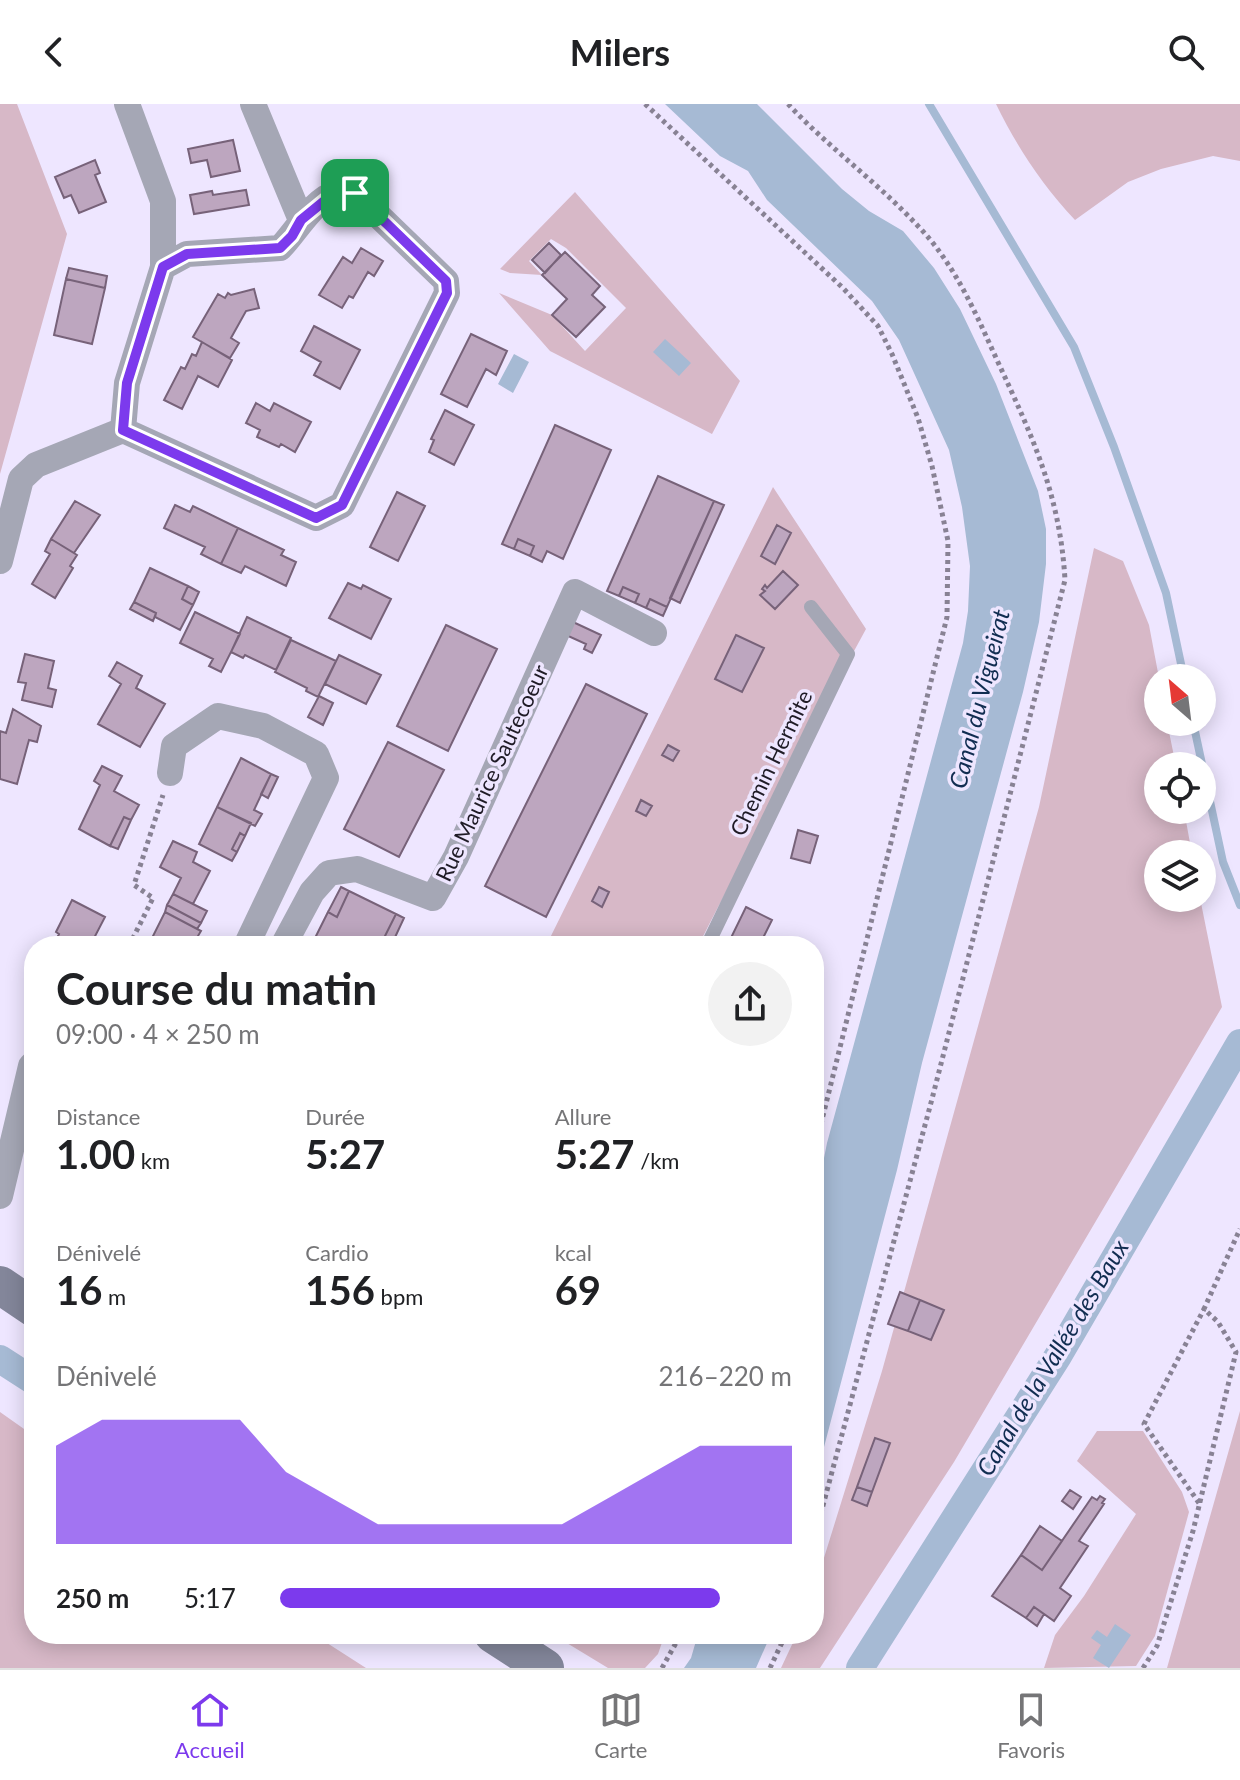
<!DOCTYPE html>
<html lang="fr">
<head>
<meta charset="utf-8">
<style>
	:root { --surface:#fff; --page:#f2f2f2; --text:#202124; --muted:#757577; --line:#e0e0e0; --accent:#7c3aed }
	body { margin:0; font-family:Lato,sans-serif; background:var(--page); color:var(--text); height:100vh; display:flex; flex-direction:column; font-size:30px; white-space:nowrap }
	* { box-sizing:border-box; margin:0 }
	p { font-size:26px; color:var(--muted) }
	.icon { flex:none; width:44px; height:44px; fill:none; stroke:currentColor; stroke-width:2; stroke-linecap:round; stroke-linejoin:round }
	.map { position:relative; flex:1; overflow:hidden }
	.details { position:absolute; left:24px; top:832px; width:800px; height:708px; display:flex; flex-direction:column; background:var(--surface); border-radius:32px; box-shadow:0 4px 20px #0003 }
	.details>* { flex:none }
	.needle { width:52px; rotate:332deg }
	.fabs { position:absolute; left:1144px; top:560px; display:grid; gap:16px }
	.fabs a { display:grid; place-items:center; width:72px; height:72px; border-radius:50%; background:var(--surface); box-shadow:0 4px 20px #0003; font-size:40px }
	.pin { position:absolute; display:grid; place-items:center; width:68px; height:68px; color:#fff; margin:-34px; border-radius:16px; box-shadow:0 4px 12px #0006 }
	.round { display:grid; place-items:center; flex:none; width:84px; height:84px; border-radius:42px; background:var(--page) }
	.overview { display:flex; align-items:center; justify-content:space-between; height:136px; padding:0 32px }
	h1 { font-size:44px; font-weight:700; line-height:60px }
	.figures { display:grid; grid-template-columns:repeat(3,1fr); gap:12px; height:136px; padding:8px 32px }
	.figures div { display:grid; align-content:center }
	.figures b { font-size:40px; font-weight:700 }
	.figures small { font-size:22px; font-weight:400 }
	.figures p { font-size:22px }
	.chart { height:224px; padding:16px 32px }
	.chart p { display:flex; justify-content:space-between }
	.chart svg { width:100%; height:144px; margin-top:8px; fill:var(--accent); opacity:.7 }
	ul { padding:0 32px; list-style:none; font-size:26px }
	li { display:grid; grid-template-columns:128px 96px 1fr; align-items:center; height:60px }
	li i { height:20px; border-radius:10px; background:var(--accent) }
	header { display:flex; justify-content:space-between; align-items:center; height:104px; padding:0 32px; background:var(--surface); font-size:36px; font-weight:700 }
	.tabs { display:flex; justify-content:space-around; align-items:center; height:112px; border-top:2px solid var(--line); background:var(--surface); font-size:22px; color:var(--muted) }
	.tabs a { display:grid; justify-items:center; gap:4px }
	.tabs .active { color:var(--accent) }
	.map>svg:first-child { display:block }
	.green { fill:#d7b8c7 }
	.water { fill:#a6bad4 }
	.lines { fill:none; stroke-linecap:round; stroke-linejoin:round }
	.stream { stroke:#a6bad4; stroke-width:8 }
	.canal { stroke:#a6bad4; stroke-width:28 }
	.building { fill:#bda6bf; stroke:#776279; stroke-width:2 }
	.path { stroke:#888294; stroke-width:5; stroke-dasharray:4 4; stroke-linecap:butt }
	.lane { stroke:#a5a7b5; stroke-width:14 }
	.street { stroke:#a5a7b5; stroke-width:26 }
	.secondary { stroke:#83869a; stroke-width:38 }
	.route-casing { stroke:#fff; stroke-width:16 }
	.route { stroke:#7c3aed; stroke-width:10 }
	.labels { text-anchor:middle; stroke-width:7; stroke-linejoin:round; paint-order:stroke }
	.street-label { font-size:22px; fill:#1f1b26; stroke:#eee6ff }
	.water-label { font-size:24px; font-style:italic; fill:#112d51; stroke:#eee6ff }
</style>
</head>
<body>
<header><svg class="icon" aria-label="back" viewBox="0 0 24 24"><path d="M15 5l-7 7 7 7"/></svg>Milers<svg class="icon" aria-label="search" viewBox="0 0 24 24"><circle cx="10" cy="10" r="6"/><path d="M15 15l6 6"/></svg></header>
<div class="map">
<svg width="1240" height="1564" viewBox="0 0 1240 1564">
	<rect width="100%" height="100%" fill="#eee6ff"/>
	<path class="green" d="M0 0H17L67 130 0 370Z
		M996 0H1240V57L1213 52 1161 65 1128 78 1075 116C1042 81 1017 43 996 0Z
		M575 88 740 277 712 330 550 247 499 189 552 211 585 247 626 204 566 144 551 135 529 157 542 171 510 169 500 165Z
		M773 383 866 525 773 696 698 842H546Z
		M1094 444 1123 457 1149 521 1159 574 1158 618H1167L1176 662H1158V706H1184L1192 750H1158V794H1200L1222 903 954 1358 820 1564H781L797 1530H814V1486L882 1267 1039 703Z
		M1240 1307V1564H1167Z
		M0 1308 34 1332V1530H313L366 1564H0Z
		M1097 1327H1143L1182 1388 1189 1408 1155 1532 1136 1562 1044 1564 1055 1531 1084 1492 1136 1410 1077 1357Z
		M552 1530H665L658 1550 645 1564H608Z"/>
	<path class="water" d="M665 0H757L842 85 869 107 903 127 934 164 960 205 996 280 1038 387 1046 425V460L1039 518 1023 588 922 959 897 1066 814 1381V1086L821 1069 827 1039 963 539 968 507 970 462 962 403 949 346 899 236 872 197 767 96 748 67 720 52Z
		M665 235 691 259 679 272 653 248Z
		M514 250 529 258 513 289 498 280Z
		M1115 1520 1131 1531 1109 1564 1093 1554 1101 1541 1091 1534 1097 1526 1107 1533Z
		M698 1530H771L756 1564H684L691 1554Z"/>
	<g class="lines">
		<path class="stream" d="M929 0 1074 243 1114 343 1166 489 1184 574
			M1193 618 1223 758 1240 801"/>
		<path class="canal" d="M0 1255 34 1277
			M860 1564 1058 1252 1240 939"/>
	</g>
	<path class="building" d="M233 36 240 67 211 73 207 56 191 59 188 45Z
		M95 56 100 69 95 71 106 98 79 109 71 91 64 94 55 73Z
		M246 86 249 101 194 110 190 91 212 87 213 91Z
		M549 139 561 151 545 169 532 156Z
		M361 144 383 157 374 172 368 168 353 194 349 192 342 204 319 191 343 153 352 159Z
		M565 148 600 182 592 191 605 203 576 233 552 211 567 195 542 171Z
		M69 164 107 172 105 184 66 175Z
		M66 175 105 184 92 240 54 231Z
		M254 185 259 204 246 207 231 234 239 239 230 254 193 233 218 190 225 194 228 189 231 191Z
		M314 222 360 246 340 285 314 271 321 258 301 247Z
		M471 230 507 247 496 271 486 265 467 303 441 290Z
		M202 238 232 256 218 283 198 272 182 305 164 296 181 263 185 265 192 250 196 252Z
		M256 299 270 307 274 299 311 318 295 348 281 340 279 343 257 333 260 326 246 319Z
		M445 306 474 321 454 361 429 348 434 336 431 335Z
		M555 321 611 346 563 455 547 447 542 458 530 452 534 442 518 435 514 445 502 440Z
		M658 372 714 397 667 503 650 495 646 504 635 499 639 490 623 483 619 492 607 487Z
		M397 388 425 402 398 457 370 443Z
		M75 397 100 411 74 449 51 435Z
		M714 397 724 401 680 499 670 494Z
		M175 401 190 408 193 402 238 424 221 460 201 450 205 443 164 424Z
		M777 421 791 429 775 460 761 452Z
		M238 424 284 446 281 451 296 458 286 482 245 462 241 469 221 460Z
		M51 435 77 451 70 462 73 464 55 494 32 480 50 450 45 447Z
		M518 435 534 442 530 452 514 445Z
		M150 464 188 482 182 495 193 501 180 526 155 513 156 509 134 498Z
		M783 467 798 481 775 505 760 491 765 487 762 485 765 481 767 484Z
		M348 479 361 485 363 481 391 495 371 535 329 514Z
		M188 482 199 488 193 501 182 495Z
		M623 483 639 490 635 499 619 492Z
		M650 495 667 503 663 512 646 504Z
		M134 498 156 509 153 517 130 505Z
		M195 508 240 530 221 568 209 562 213 555 180 539Z
		M247 513 291 534 276 566 245 551 243 554 231 548Z
		M573 518 601 531 592 549 584 545 586 540 566 531Z
		M446 521 497 545 448 647 397 622Z
		M736 531 764 544 742 588 715 575Z
		M291 536 336 557 318 593 306 587 307 584 275 568Z
		M25 550 54 557 48 584 56 586 52 603 22 596 26 579 18 578Z
		M339 551 381 571 366 600 325 580Z
		M117 558 142 572 136 584 165 600 140 643 98 620 121 580 109 572Z
		M586 580 647 610 546 813 485 782Z
		M319 592 333 599 323 621 308 613Z
		M13 605 41 622 37 638 29 636 17 680 0 675V627L6 629Z
		M388 638 444 666 399 753 344 725Z
		M668 641 679 647 673 657 662 651Z
		M241 654 271 670 254 706 262 710 255 722 217 703Z
		M102 662 122 672 114 687 139 701 131 716 124 713 110 742 79 725 100 681 94 677Z
		M271 670 278 673 268 694 261 690Z
		M641 696 652 702 646 712 636 707Z
		M217 703 251 719 245 732 240 729 232 745 237 748 232 757 199 740Z
		M124 713 131 716 118 745 110 742Z
		M798 726 818 732 810 759 791 754Z
		M240 729 245 732 237 748 232 745Z
		M173 737 197 748 193 758 210 767 193 800 173 790 181 774 160 763Z
		M341 783 349 787 337 813 328 808Z
		M599 783 609 788 602 803 592 797Z
		M349 787 396 810 380 842H321L322 840 314 836 328 808 337 813Z
		M173 790 207 807 201 819 167 801Z
		M72 796 105 813 91 840 85 837 83 842H53L59 830 56 828Z
		M167 801 201 819 197 825 165 808Z
		M746 803 772 816 759 842H727Z
		M165 808 201 827 192 842 149 840Z
		M396 810 404 814 391 842H380Z
		M900 1188 920 1196 908 1227 888 1220Z
		M920 1196 944 1206 931 1236 908 1227Z
		M875 1334 890 1339 872 1388 857 1383Z
		M857 1383 872 1388 867 1402 852 1396Z
		M1070 1386 1081 1393 1073 1405 1062 1397Z
		M1100 1392 1105 1395 1102 1399 1104 1400 1079 1437 1088 1442 1060 1484 1071 1492 1054 1517 1034 1503 1026 1514 992 1492 1021 1451 1042 1466 1092 1393 1097 1396Z
		M1040 1422 1062 1437 1042 1466 1021 1451Z
		M1034 1503 1044 1510 1037 1522 1026 1514Z"/>
	<g class="lines">
		<path class="path" d="M645 0 843 184 878 222 892 250 918 314 932 362 948 437 947 513 814 1048
			M788 0C828 43 877 78 917 121 955 160 975 208 997 256 1032 332 1060 390 1065 476L932 995 814 1435
			M129 842 153 794 134 781 163 691
			M1199 1399 1144 1320 1204 1205
			M662 1564 681 1530
			M770 1564 786 1530
			M1143 1564 1157 1542 1193 1427 1236 1248 1218 1218 1204 1205 1240 1125"/>
		<path class="lane" d="M707 842 848 550 811 503"/>
		<path class="street" d="M127 0 163 97V163
			M253 0 301 116
			M0 457 21 375 36 361 123 326 316 414 342 401 447 189 446 177 355 89C350 89 341 88 336 89 314 95 295 129 280 144L187 150 163 163 127 279 123 326
			M170 669 174 642 218 612 263 622 316 650 326 674 246 842
			M283 842 312 788 329 769 357 765 433 794 456 753 575 488 654 529
			M0 1092 31 962 34 959"/>
		<path class="secondary" d="M0 1181 34 1204
			M493 1530 545 1564"/>
	</g>
	<g class="lines">
		<defs>
			<path id="route" d="M334 89H355L446 177 447 189 342 401 316 414 123 326 127 279 163 163 187 150 280 144 292 132 301 116Z"/>
		</defs>
		<use href="#route" class="route-casing"/>
		<use href="#route" class="route"/>
	</g>
	<g class="labels">
		<g class="street-label">
			<text transform="translate(771 659) rotate(-64)" y="8">Chemin Hermite</text>
			<text transform="translate(492 669) rotate(-65)" y="8">Rue Maurice Sautecoeur</text>
		</g>
		<g class="water-label">
			<text transform="translate(980 595) rotate(-76)" y="8">Canal du Vigueirat</text>
			<text transform="translate(1053 1254) rotate(-59)" y="8">Canal de la Vallée des Baux</text>
		</g>
	</g>
</svg>
<div class="fabs">
<a><svg class="needle" viewBox="-14 -14 28 28"><path d="M0-13l5 13h-10z" fill="#e53935"/><path d="M0 13l5-13h-10z" fill="#757577"/></svg></a>
<a><svg class="icon" aria-label="locate" viewBox="0 0 24 24"><circle cx="12" cy="12" r="6"/><path d="M12 2v4M12 18v4M2 12h4M18 12h4"/></svg></a>
<a><svg class="icon" aria-label="layers" viewBox="0 0 24 24"><path d="M12 4l9 5-9 5-9-5zM3 14l9 5 9-5"/></svg></a>
</div>
<div class="pin" style="left:355px;top:89px;background:#1e9e55"><svg class="icon" aria-label="arrive" viewBox="0 0 24 24"><path d="M6 21V4h12l-3 4 3 4H6"/></svg></div>
<section class="details">
<div class="overview"><div><h1>Course du matin</h1><p>09:00 · 4 × 250 m</p></div><a class="round"><svg class="icon" aria-label="share" viewBox="0 0 24 24"><path d="M12 15V3M7 8l5-5 5 5M5 13v7h14v-7"/></svg></a></div>
<div class="figures">
<div><p>Distance</p><b>1.00<small> km</small></b></div>
<div><p>Durée</p><b>5:27</b></div>
<div><p>Allure</p><b>5:27<small> /km</small></b></div>
</div>
<div class="figures">
<div><p>Dénivelé</p><b>16<small> m</small></b></div>
<div><p>Cardio</p><b>156<small> bpm</small></b></div>
<div><p>kcal</p><b>69</b></div>
</div>
<div class="chart"><p><span>Dénivelé</span>216–220 m</p>
<svg viewBox="0 0 160 44" preserveAspectRatio="none"><path d="M0 44V14L10 6L20 6L30 6L40 6L50 22L60 30L70 38L80 38L90 38L100 38L110 38L120 30L130 22L140 14L150 14L160 14V44z"/></svg>
</div>
<ul>
<li><b>250 m</b>5:17<i style="width:86%"></i></li>
</ul>
</section>
</div>
<nav class="tabs">
<a class="active"><svg class="icon" aria-label="home" viewBox="0 0 24 24"><path d="M3 11l9-7 9 7M6 9v11h12V9"/></svg>Accueil</a>
<a><svg class="icon" aria-label="map" viewBox="0 0 24 24"><path d="M3 6l6-2 6 2 6-2v14l-6 2-6-2-6 2zM9 4v14M15 6v14"/></svg>Carte</a>
<a><svg class="icon" aria-label="saved" viewBox="0 0 24 24"><path d="M7 4h10v16l-5-4-5 4z"/></svg>Favoris</a>
</nav>
</body>
</html>
